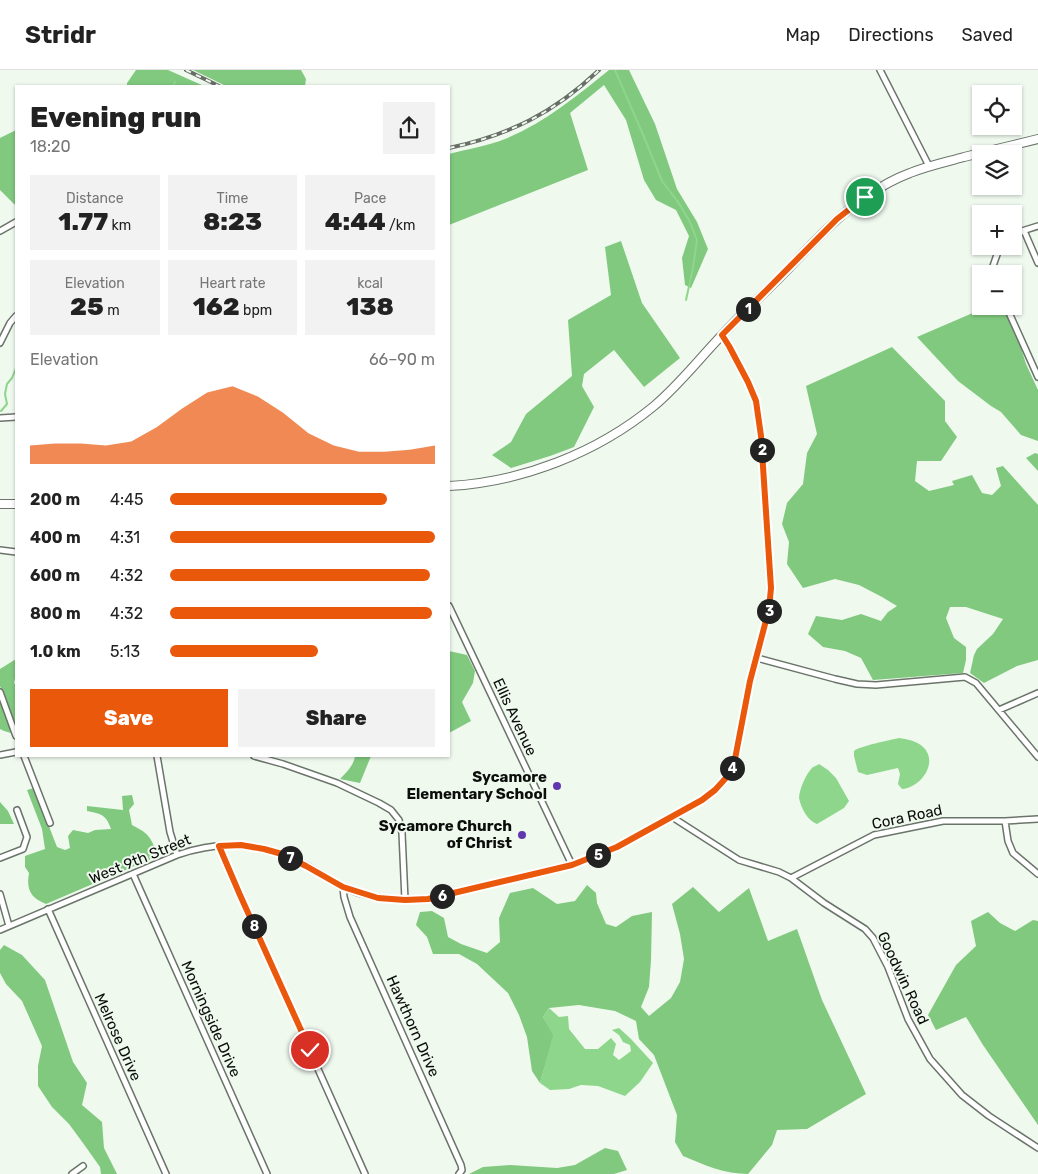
<!DOCTYPE html>
<html lang="en">
<head>
<meta charset="utf-8">
<style>
	:root { --surface:#fff; --page:#f2f2f2; --text:#222; --muted:#767676; --line:#e0e0e0; --accent:#ea580c }
	body { margin:0; font-family:Rubik,sans-serif; background:var(--page); color:var(--text); height:100vh; display:flex; flex-direction:column; font-size:19px; white-space:nowrap }
	* { box-sizing:border-box; margin:0 }
	p { font-size:16px; color:var(--muted) }
	.icon { flex:none; width:28px; height:28px; fill:none; stroke:currentColor; stroke-width:2; stroke-linecap:round; stroke-linejoin:round }
	.map { position:relative; flex:1; overflow:hidden }
	.panel { position:absolute; left:15px; top:15px; width:435px; height:672px; display:flex; flex-direction:column; background:var(--surface); border-radius:0px; box-shadow:0 1px 4px #0004 }
	.panel>* { flex:none }
	.controls { position:absolute; left:972px; top:15px; display:grid; gap:10px }
	.controls a { display:grid; place-items:center; width:50px; height:50px; border-radius:0px; background:var(--surface); box-shadow:0 1px 4px #0004; font-size:25px }
	.pin { position:absolute; display:grid; place-items:center; width:42px; height:42px; color:#fff; margin:-21px; border:2px solid #fff; border-radius:50%; box-shadow:0 1px 5px #0007 }
	.km { position:absolute; width:25px; height:25px; margin:-12px; border-radius:50%; background:#222; color:#fff; font-size:14px; line-height:25px; text-align:center }
	.round { display:grid; place-items:center; flex:none; width:52px; height:52px; border-radius:0px; background:var(--page) }
	.head { display:flex; align-items:center; justify-content:space-between; height:85px; padding:0 15px }
	h1 { font-size:28px; font-weight:800; line-height:38px }
	.figures { display:grid; grid-template-columns:repeat(3,1fr); gap:8px; height:85px; padding:5px 15px }
	.figures div { display:grid; align-content:center; border-radius:0px; background:var(--page); text-align:center }
	.figures b { font-size:25px; font-weight:800 }
	.figures small { font-size:14px; font-weight:400 }
	.figures p { font-size:14px }
	.chart { height:140px; padding:10px 15px }
	.chart p { display:flex; justify-content:space-between }
	.chart svg { width:100%; height:90px; margin-top:5px; fill:var(--accent); opacity:.7 }
	.cta { display:flex; gap:10px; margin-top:auto; padding:10px 15px }
	.cta a { flex:1; height:58px; border-radius:0px; background:var(--accent); color:#fff; font-size:20px; font-weight:800; line-height:58px; text-align:center }
	.cta a+a { background:var(--page); color:var(--text) }
	ul { padding:0 15px; list-style:none; font-size:16px }
	li { display:grid; grid-template-columns:80px 60px 1fr; align-items:center; height:38px }
	li i { height:12px; border-radius:6px; background:var(--accent) }
	header { display:flex; align-items:center; gap:30px; box-sizing:border-box; height:70px; padding:0 25px; background:var(--surface); border-bottom:1px solid var(--line) }
	header strong { font-size:24px }
	nav { display:flex; gap:28px; margin-inline-start:auto; font-size:18px }
	.map>svg:first-child { display:block }
	.forest { fill:#80c97f }
	.water { fill:#8dd68b }
	.lines { fill:none; stroke-linecap:round; stroke-linejoin:round }
	.stream { stroke:#8dd68b; stroke-width:2 }
	.minor-casing { stroke:#6b746a; stroke-width:8 }
	.primary-casing { stroke:#6b746a; stroke-width:10 }
	.minor { stroke:#fff; stroke-width:5 }
	.primary { stroke:#fff; stroke-width:8 }
	.rail-casing { stroke:#696f68; stroke-width:4 }
	.rail { stroke:#eff9ee; stroke-width:2; stroke-dasharray:5.5; stroke-linecap:butt }
	.route-casing { stroke:#fff; stroke-width:10 }
	.route { stroke:#ea580c; stroke-width:6 }
	.poi-dot { fill:#6037af; stroke:#eff9ee; stroke-width:2 }
	.labels { text-anchor:middle; stroke-width:4; stroke-linejoin:round; paint-order:stroke }
	.street-label { font-size:15px; fill:#0b0e0b; stroke:#eff9ee }
	.poi-label { font-size:15px; font-weight:bold; fill:#0b0e0b; stroke:#eff9ee; text-anchor:end }
</style>
</head>
<body>
<header>
<strong>Stridr</strong>
<nav><a>Map</a><a>Directions</a><a>Saved</a></nav>
</header>
<div class="map">
<svg width="1038" height="1104" viewBox="0 0 1038 1104">
	<rect width="100%" height="100%" fill="#eff9ee"/>
	<path class="forest" d="M136 0H168L204 16H127V13Z
		M193 0H301L306 9 305 16H226Z
		M609 0H629L655 54 677 119 697 152 708 179 691 218 685 215 682 188 689 166 676 140 656 130 644 110 626 50 604 15 570 43 588 100 449 155V84C467 79 488 76 505 69 544 53 577 26 609 0Z
		M16 60V136L0 120V68Z
		M621 171 642 233 680 288 644 317 614 280 584 304 582 316 594 337 574 377 550 386 511 398 492 385 511 372 526 344 572 306 568 250 611 225 605 177Z
		M989 236H1008L1026 294 1038 320V371L1021 365 1001 342 991 336 958 311 917 267Z
		M892 277 945 331V351L957 367 941 391H917L915 411 929 421 954 415 952 411 972 405 982 423 992 425 1001 416 996 398 1003 396 1038 435V590L1017 596 984 613 970 603 974 585 977 579 993 564 1003 549 966 537H950L946 548 954 568 966 577V590L963 603 873 610 861 588 845 581 823 577 808 564 816 546 842 550 861 544 881 551 888 542 897 536 882 527 859 515 835 509 803 518 787 494 789 472 782 454 787 433 803 414 807 383 817 364 806 316Z
		M1035 383 1038 384V401L1026 388Z
		M449 581 467 585 475 601 473 613 462 632 471 651 449 663Z
		M16 589V604L14 613 16 616V656L14 653 0 616V599Z
		M0 628 12 660 11 663 4 661 0 659Z
		M355 686H371L360 713 340 709C346 703 354 695 355 686Z
		M34 718 57 777 65 780 70 778 68 766 73 760 88 763 95 760 111 759C106 744 101 744 87 741V736L123 740 122 726 132 725 134 734 129 740 132 755C150 764 151 768 158 786L46 834C31 828 26 820 29 803L25 797V786L45 779 42 759 27 720Z
		M0 732 8 741 14 754H0Z
		M587 815 596 823 597 833 606 854 616 857 632 846 652 842 651 890 649 917 641 937 649 946 671 928 680 912 684 889 680 864 672 834 693 817 719 842 749 818 768 871 797 859 822 930 866 1024 807 1059 777 1060 772 1075 748 1104C725 1104 704 1095 683 1086L675 1072 677 1045 654 985 639 969 636 951 615 941 579 935 549 938 543 947 554 965 540 1013 532 1001 527 967 519 945 508 923 477 894 459 884H433L427 867 416 855 420 842 432 841 444 848 448 867 461 874 487 883 500 872 499 848 510 823 533 818 557 834 575 831Z
		M988 842 1000 853 1015 861 1033 850 1038 851V1055L983 975 966 947 936 960 928 945 956 895 976 876 971 851Z
		M4 875 22 885 45 910 73 992 87 1013 82 1035 102 1052 104 1078 117 1104H101L100 1097 83 1073 69 1054 52 1037 38 1016V996L42 976 22 931 6 914 0 903V880Z
		M605 1078 618 1081 627 1100 614 1104H469L483 1097 510 1095 557 1098 575 1095Z"/>
	<path class="water" d="M899 668C907 669 916 671 922 676 940 691 921 718 902 719L898 714 900 704 898 698 867 705 858 702 854 686V681C860 676 890 670 899 668Z
		M819 694 828 700 836 708 849 731 844 738 817 754C807 750 801 738 799 728 799 720 806 704 812 698 813 697 818 695 819 694Z
		M549 938 559 947 568 946 569 959 585 979H598L611 968 616 974 613 985 619 990 631 981 630 975 623 972 619 965 612 960 619 958 631 969 653 993 640 1012 625 1026 598 1016 581 1015 569 1019 550 1020 540 1013 553 965 543 947Z"/>
	<g class="lines">
		<path class="stream" d="M615 0 644 67 662 111 678 132 689 150 697 170 693 198 686 230
			M173 16 175 12
			M1 341 7 334 5 324 7 314 12 308 16 298"/>
		<defs>
			<path id="minor" d="M880 0 929 96
				M0 161 16 152
				M1022 161 1038 156
				M1014 164 1022 161 1025 163 1038 193
				M993 204V196L1000 176
				M1006 236 1038 307
				M0 273 10 253 16 246
				M0 348 16 347
				M0 480 16 482
				M449 536 572 795
				M757 588 835 609 857 614 876 615 965 607 976 613 1038 687
				M0 622 16 666
				M999 640 1038 623
				M0 685 16 682
				M24 686 50 753
				M157 686 170 762 177 785
				M254 686 283 694 337 713 379 733 391 740 399 750 402 763 405 830
				M672 747 739 790 779 802 791 808 824 833 865 859 873 868 888 897 908 949 930 989 962 1025 989 1046 1038 1078
				M1005 751 1008 771 1013 783 1038 804
				M219 776 240 825 365 1104
				M0 788 23 779 27 767 17 740
				M133 804 267 1104
				M791 808 874 765 943 751H1005L1038 749
				M343 817 344 827 350 847 461 1095 462 1100 459 1104
				M0 824 9 856
				M48 839 166 1104
				M0 860 177 785C223 769 263 773 306 795 318 802 330 810 342 817 361 825 385 830 405 830 413 830 421 829 428 829L572 795 617 777 702 730 715 720 725 709 734 694 750 611 769 539 771 518 761 366 756 331 748 312 722 265
				M72 1104 83 1096"/>
			<path id="primary" d="M449 416C522 412 597 383 654 336 679 315 699 289 722 265 743 242 767 221 789 198 813 173 837 146 867 126 880 117 894 109 910 103 927 96 946 92 964 87 989 81 1013 75 1038 69
				M0 434H16"/>
		</defs>
		<use href="#minor" class="minor-casing"/>
		<use href="#primary" class="primary-casing"/>
		<use href="#minor" class="minor"/>
		<use href="#primary" class="primary"/>
		<defs>
			<path id="rail" d="M186 0 219 16
				M449 78C509 65 554 43 599 0"/>
		</defs>
		<use href="#rail" class="rail-casing"/>
		<use href="#rail" class="rail"/>
	</g>
	<g class="lines">
		<defs>
			<path id="route" d="M310 980 240 825 219 776 241 775 264 779 282 784 306 796 343 817 378 828 405 830 428 829 572 795 617 777 702 730 715 720 725 709 734 694 750 611 769 539 771 518 761 366 756 331 748 312 729 276 722 265 837 149 865 127"/>
		</defs>
		<use href="#route" class="route-casing"/>
		<use href="#route" class="route"/>
	</g>
	<g class="poi-dot">
		<circle cx="557" cy="716" r="5"/>
		<circle cx="522" cy="765" r="5"/>
	</g>
	<g class="labels">
		<g class="street-label">
			<text transform="translate(515 647) rotate(65)" y="5">Ellis Avenue</text>
			<text transform="translate(907 747) rotate(-12)" y="5">Cora Road</text>
			<text transform="translate(140 789) rotate(-22)" y="5">West 9th Street</text>
			<text transform="translate(903 908) rotate(65)" y="5">Goodwin Road</text>
			<text transform="translate(211 949) rotate(66)" y="5">Morningside Drive</text>
			<text transform="translate(413 956) rotate(66)" y="5">Hawthorn Drive</text>
			<text transform="translate(118 967) rotate(66)" y="5">Melrose Drive</text>
		</g>
		<g class="poi-label">
			<text x="547" y="712">Sycamore<tspan x="547" dy="17">Elementary School</tspan></text>
			<text x="512" y="761">Sycamore Church<tspan x="512" dy="17">of Christ</tspan></text>
		</g>
	</g>
</svg>
<div class="controls">
<a><svg class="icon" aria-label="locate" viewBox="0 0 24 24"><circle cx="12" cy="12" r="6"/><path d="M12 2v4M12 18v4M2 12h4M18 12h4"/></svg></a>
<a><svg class="icon" aria-label="layers" viewBox="0 0 24 24"><path d="M12 4l9 5-9 5-9-5zM3 14l9 5 9-5"/></svg></a>
<a>+</a>
<a>−</a>
</div>
<div class="pin" style="left:865px;top:127px;background:#1e9e55"><svg class="icon" aria-label="arrive" viewBox="0 0 24 24"><path d="M6 21V4h12l-3 4 3 4H6"/></svg></div>
<div class="pin" style="left:310px;top:980px;background:#d93025"><svg class="icon" aria-label="check" viewBox="0 0 24 24"><path d="M5 12l5 5 9-10"/></svg></div>
<b class="km" style="left:748px;top:239px">1</b>
<b class="km" style="left:762px;top:380px">2</b>
<b class="km" style="left:769px;top:541px">3</b>
<b class="km" style="left:732px;top:698px">4</b>
<b class="km" style="left:598px;top:785px">5</b>
<b class="km" style="left:442px;top:826px">6</b>
<b class="km" style="left:290px;top:788px">7</b>
<b class="km" style="left:254px;top:856px">8</b>
<section class="panel">
<div class="head"><div><h1>Evening run</h1><p>18:20</p></div><a class="round"><svg class="icon" aria-label="share" viewBox="0 0 24 24"><path d="M12 15V3M7 8l5-5 5 5M5 13v7h14v-7"/></svg></a></div>
<div class="figures">
<div><p>Distance</p><b>1.77<small> km</small></b></div>
<div><p>Time</p><b>8:23</b></div>
<div><p>Pace</p><b>4:44<small> /km</small></b></div>
</div>
<div class="figures">
<div><p>Elevation</p><b>25<small> m</small></b></div>
<div><p>Heart rate</p><b>162<small> bpm</small></b></div>
<div><p>kcal</p><b>138</b></div>
</div>
<div class="chart"><p><span>Elevation</span>66–90 m</p>
<svg viewBox="0 0 160 44" preserveAspectRatio="none"><path d="M0 44V35L10 34L20 34L30 35L40 33L50 26L60 17L70 9L80 6L90 11L100 19L110 29L120 35L130 38L140 38L150 37L160 35V44z"/></svg>
</div>
<ul>
<li><b>200 m</b>4:45<i style="width:82%"></i></li>
<li><b>400 m</b>4:31<i style="width:100%"></i></li>
<li><b>600 m</b>4:32<i style="width:98%"></i></li>
<li><b>800 m</b>4:32<i style="width:99%"></i></li>
<li><b>1.0 km</b>5:13<i style="width:56%"></i></li>
</ul>
<div class="cta"><a>Save</a><a>Share</a></div>
</section>
</div>
</body>
</html>
